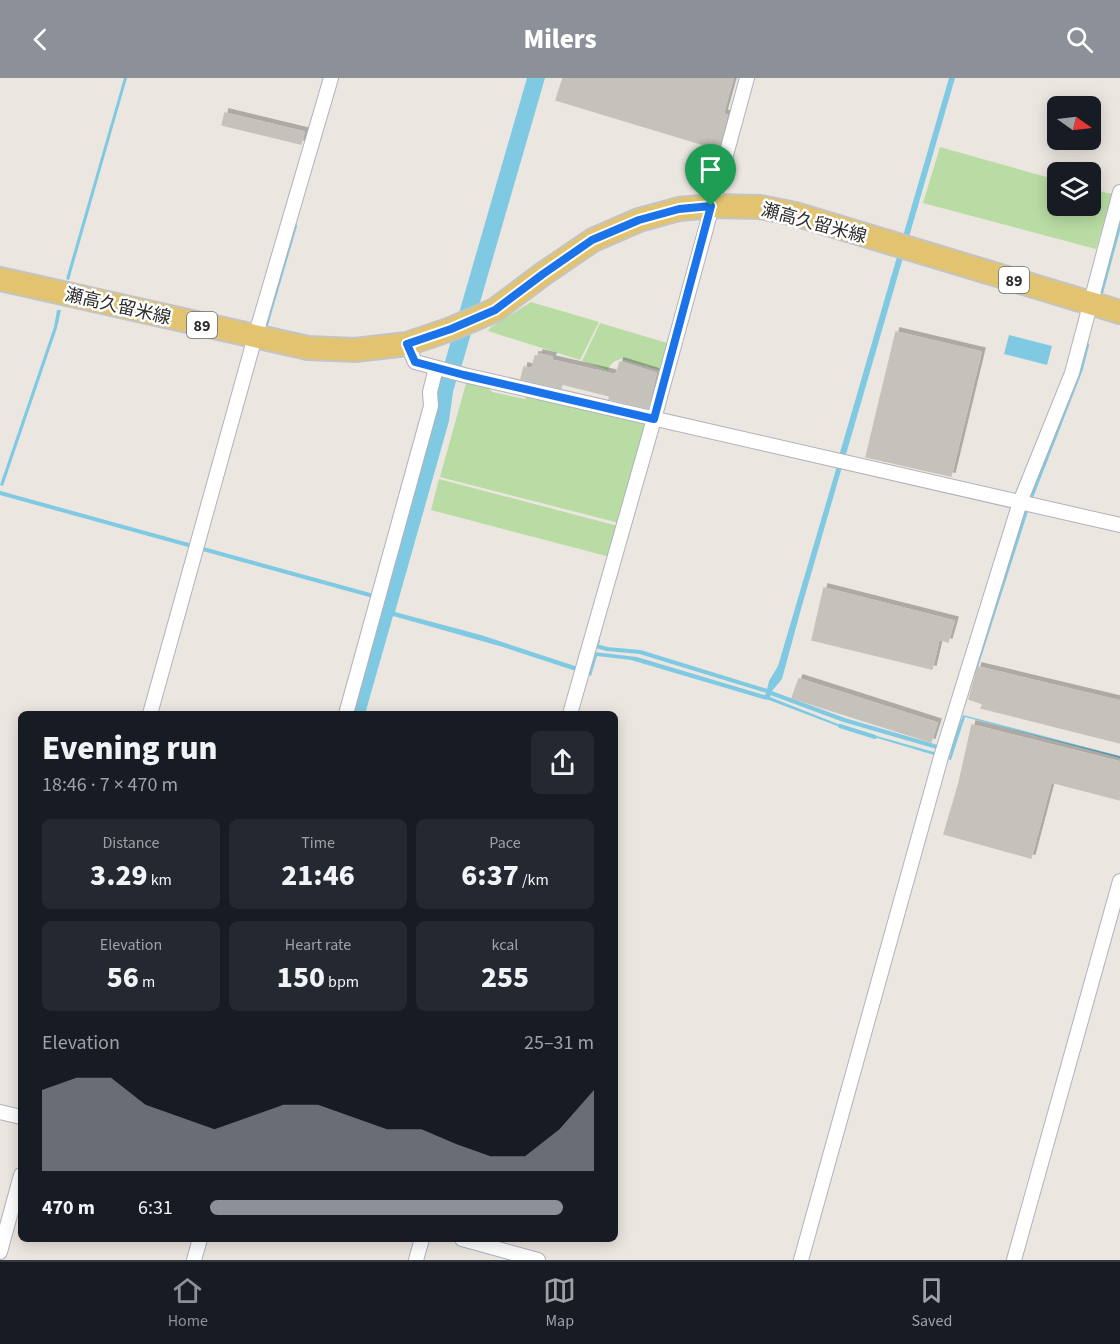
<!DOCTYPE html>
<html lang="en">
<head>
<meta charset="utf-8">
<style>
	:root { --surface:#171b24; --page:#242831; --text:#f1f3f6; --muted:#9ea1a6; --line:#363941; --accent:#8c9099 }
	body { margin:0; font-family:"Source Sans 3","Noto Sans JP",sans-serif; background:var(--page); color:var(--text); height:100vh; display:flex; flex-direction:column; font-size:22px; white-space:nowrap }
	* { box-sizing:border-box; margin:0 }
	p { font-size:20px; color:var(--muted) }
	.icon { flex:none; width:33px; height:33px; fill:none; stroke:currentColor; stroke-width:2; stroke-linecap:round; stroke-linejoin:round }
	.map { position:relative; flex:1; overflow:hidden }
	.panel { position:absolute; left:18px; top:633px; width:600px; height:531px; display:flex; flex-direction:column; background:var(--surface); border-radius:9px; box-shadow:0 3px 15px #0003 }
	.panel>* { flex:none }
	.needle { width:39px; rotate:104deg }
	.tools { position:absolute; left:1047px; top:18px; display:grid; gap:12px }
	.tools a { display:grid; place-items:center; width:54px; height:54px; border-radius:9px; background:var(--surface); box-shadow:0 3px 15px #0003; font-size:30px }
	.pin { position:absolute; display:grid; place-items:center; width:51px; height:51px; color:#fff; margin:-62px -26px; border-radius:50% 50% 50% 0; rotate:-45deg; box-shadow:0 0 6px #0007 }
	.pin .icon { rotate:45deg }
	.round { display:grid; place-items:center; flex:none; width:63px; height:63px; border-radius:9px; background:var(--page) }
	.summary { display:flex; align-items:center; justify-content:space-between; height:102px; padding:0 24px }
	h1 { font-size:33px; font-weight:800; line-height:45px }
	.figures { display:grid; grid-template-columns:repeat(3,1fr); gap:9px; height:102px; padding:6px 24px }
	.figures div { display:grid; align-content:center; border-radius:9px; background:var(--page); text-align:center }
	.figures b { font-size:30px; font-weight:800 }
	.figures small { font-size:16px; font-weight:400 }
	.figures p { font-size:16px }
	.chart { height:168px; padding:12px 24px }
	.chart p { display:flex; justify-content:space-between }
	.chart svg { width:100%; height:108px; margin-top:6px; fill:var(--accent); opacity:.7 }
	ul { padding:0 24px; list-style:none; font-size:20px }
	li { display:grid; grid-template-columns:96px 72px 1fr; align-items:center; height:45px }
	li i { height:15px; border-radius:8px; background:var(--accent) }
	header { display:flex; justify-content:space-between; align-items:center; height:78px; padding:0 24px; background:var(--accent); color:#fff; font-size:27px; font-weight:800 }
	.tabs { display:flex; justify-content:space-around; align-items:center; height:84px; border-top:2px solid var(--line); background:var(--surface); font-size:16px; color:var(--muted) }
	.tabs a { display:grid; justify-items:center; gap:3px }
	.tabs .on { color:var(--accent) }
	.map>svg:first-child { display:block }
	.green { fill:#b8dca3 }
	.water { fill:#7fcae2 }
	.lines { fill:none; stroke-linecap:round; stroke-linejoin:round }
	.stream { stroke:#7fcae2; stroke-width:4 }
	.building { fill:#c5c1bb; stroke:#c7c2ba; stroke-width:1.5; filter:url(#shadow) }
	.street-casing { stroke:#b0b2bb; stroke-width:16 }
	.primary-casing { stroke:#c4c4c4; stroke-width:26 }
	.street { stroke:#fff; stroke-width:14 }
	.primary { stroke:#e1c370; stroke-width:22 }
	.route-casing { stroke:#fff; stroke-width:12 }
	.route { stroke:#1a73e8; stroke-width:8 }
	.labels { text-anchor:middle; stroke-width:5; stroke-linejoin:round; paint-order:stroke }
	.shield { fill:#fff; stroke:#6b6b6b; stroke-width:1.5 }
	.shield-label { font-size:16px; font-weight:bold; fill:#2c2c2c }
	.street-label { font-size:18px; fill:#2c2c2c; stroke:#fff }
</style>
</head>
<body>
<header><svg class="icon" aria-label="back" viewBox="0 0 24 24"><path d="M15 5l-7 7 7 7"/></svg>Milers<svg class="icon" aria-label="search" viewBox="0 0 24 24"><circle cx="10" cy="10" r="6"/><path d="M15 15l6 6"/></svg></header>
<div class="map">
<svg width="1120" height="1182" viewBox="0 0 1120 1182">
	<defs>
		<filter id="shadow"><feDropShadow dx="4" dy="-4" stdDeviation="0" flood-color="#0004"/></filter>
	</defs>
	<rect width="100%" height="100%" fill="#ece6e0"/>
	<path class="green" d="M940 69 1057 102 1058 128H1090L1091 111 1112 116 1096 171 923 125Z
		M531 224 599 244 580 282 488 253 491 249Z
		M600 245 667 265 659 292 621 281C614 283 611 285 608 292L582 283Z
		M467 302 487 308 492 314 525 321 527 316 647 345 619 445 440 399Z
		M439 401 618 448 610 479 431 432Z"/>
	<path class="water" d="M124 0H127L69 202 66 201Z
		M527 0H545L461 290 444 287Z
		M949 0H955L845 380 839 378Z
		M57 232H61L57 250 3 408 0 407 54 249Z
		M1009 257 1052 268 1047 287 1004 276Z
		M441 298 457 300 453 314 449 343 395 534 481 557 587 592 594 574 637 579 764 617 766 616 769 603 778 588 837 388 842 389 801 531 782 601 772 613 770 619 848 650 948 678H950L963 637 1120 678V680L965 639 951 682 840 649 769 622 763 621 631 582 597 578 591 598 503 569 393 538 365 636H351Z"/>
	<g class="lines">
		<path class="stream" d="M1100 219 1120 145
			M266 247 295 148
			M0 415 377 519
			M1030 422 1081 291 1087 267
			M598 563 596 568 607 571 640 574 767 613
			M974 595 1027 430
			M771 615 844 642 951 673 959 642
			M840 648 875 659"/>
	</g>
	<path class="building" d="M563 0H733L723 36 727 37 718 71 556 22Z
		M225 35 304 54 301 66 222 47Z
		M896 254 981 274 951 398 866 379Z
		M539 276 552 279 551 282 616 297 620 284 656 295 648 330 609 321 610 318 562 306 561 310 521 301 524 289 532 291 535 278H539Z
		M824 510 954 543 948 564 939 561 932 591 812 562Z
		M978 589 1120 623V665L981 630 983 626 969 621Z
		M799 601 937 645 931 664 792 620Z
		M972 647 1120 684V722L1051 704 1031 780 944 756 959 705Z"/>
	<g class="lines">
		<defs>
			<path id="street" d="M407 266 415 284 464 297 1120 447
				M150 636 255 259 331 0
				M346 636 431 328 430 314 436 290
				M570 636 654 341 747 0
				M0 1034 21 1039
				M462 1161 538 1182
				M0 1174 21 1097
				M194 1182 200 1161
				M416 1182 422 1161
				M801 1182 941 679 1020 424 1072 295 1120 114
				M1014 1182 1120 803"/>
			<path id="primary" d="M0 201 308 270 355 272 407 266 451 251 495 232 543 196 593 162 639 142 679 131 712 128 760 129 795 136 1120 234"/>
		</defs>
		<use href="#street" class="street-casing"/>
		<use href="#primary" class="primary-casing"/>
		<use href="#street" class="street"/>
		<use href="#primary" class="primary"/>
	</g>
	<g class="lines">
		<defs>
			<path id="route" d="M711 128 654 341 464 297 415 284 407 266 451 251 495 232 543 196 592 162 639 142 679 131Z"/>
		</defs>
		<use href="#route" class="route-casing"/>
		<use href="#route" class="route"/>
	</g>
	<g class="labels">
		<g class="shield">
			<rect x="999" y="189" width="30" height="26" rx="4.5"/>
			<rect x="187" y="234" width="30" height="26" rx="4.5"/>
		</g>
		<g class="shield-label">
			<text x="1014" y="208">89</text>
			<text x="202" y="253">89</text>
		</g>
		<g class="street-label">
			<text transform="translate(814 145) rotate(15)" y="6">瀬高久留米線</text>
			<text transform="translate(118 228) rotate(13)" y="6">瀬高久留米線</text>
		</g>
	</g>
</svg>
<div class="tools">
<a><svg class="needle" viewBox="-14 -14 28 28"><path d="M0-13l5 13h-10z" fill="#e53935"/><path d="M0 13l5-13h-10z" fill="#9ea1a6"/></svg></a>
<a><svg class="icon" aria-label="layers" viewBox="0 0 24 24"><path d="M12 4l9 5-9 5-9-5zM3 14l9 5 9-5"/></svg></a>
</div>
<div class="pin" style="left:711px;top:128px;background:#1e9e55"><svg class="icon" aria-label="arrive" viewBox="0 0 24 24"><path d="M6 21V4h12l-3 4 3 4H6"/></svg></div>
<section class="panel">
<div class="summary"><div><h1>Evening run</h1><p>18:46 · 7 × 470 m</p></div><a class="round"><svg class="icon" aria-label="share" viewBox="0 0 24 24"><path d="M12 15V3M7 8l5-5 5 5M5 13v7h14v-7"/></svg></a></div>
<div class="figures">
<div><p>Distance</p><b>3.29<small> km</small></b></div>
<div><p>Time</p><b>21:46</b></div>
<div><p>Pace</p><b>6:37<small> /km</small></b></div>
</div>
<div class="figures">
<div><p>Elevation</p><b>56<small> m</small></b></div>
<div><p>Heart rate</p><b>150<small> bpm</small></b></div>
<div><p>kcal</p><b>255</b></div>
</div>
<div class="chart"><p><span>Elevation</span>25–31 m</p>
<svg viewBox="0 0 160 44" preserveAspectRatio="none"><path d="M0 44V11L10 6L20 6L30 17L40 22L50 27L60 22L70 17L80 17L90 22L100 27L110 27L120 33L130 38L140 38L150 27L160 11V44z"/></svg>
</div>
<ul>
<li><b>470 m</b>6:31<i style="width:92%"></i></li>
</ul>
</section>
</div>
<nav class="tabs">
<a class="on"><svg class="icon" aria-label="home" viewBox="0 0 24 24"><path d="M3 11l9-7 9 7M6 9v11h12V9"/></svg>Home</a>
<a><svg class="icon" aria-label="map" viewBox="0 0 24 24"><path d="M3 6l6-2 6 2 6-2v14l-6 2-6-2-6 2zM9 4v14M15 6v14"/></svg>Map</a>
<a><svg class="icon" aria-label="saved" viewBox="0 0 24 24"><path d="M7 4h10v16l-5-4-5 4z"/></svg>Saved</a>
</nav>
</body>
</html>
